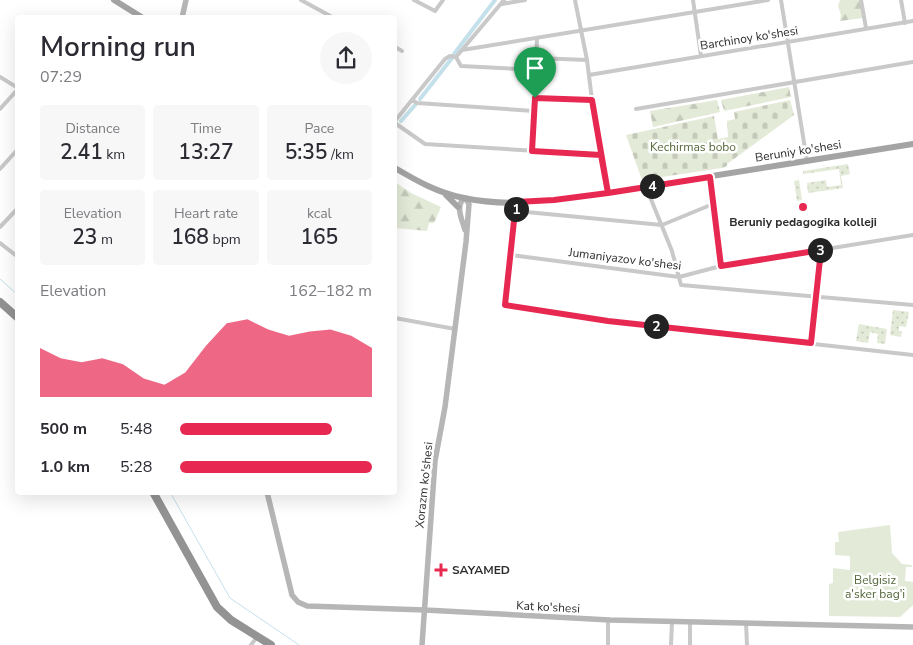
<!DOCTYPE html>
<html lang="en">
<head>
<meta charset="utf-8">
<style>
	:root { --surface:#fff; --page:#f7f7f7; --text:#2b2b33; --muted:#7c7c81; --accent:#e72952 }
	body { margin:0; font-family:"Nunito Sans",sans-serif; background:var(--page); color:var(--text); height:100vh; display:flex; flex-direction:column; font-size:19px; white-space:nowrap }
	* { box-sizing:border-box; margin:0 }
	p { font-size:16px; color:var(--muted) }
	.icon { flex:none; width:28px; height:28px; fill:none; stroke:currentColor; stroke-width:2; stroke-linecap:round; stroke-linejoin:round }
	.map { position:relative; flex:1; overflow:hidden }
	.panel { position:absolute; left:15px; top:15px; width:382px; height:480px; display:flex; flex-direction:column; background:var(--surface); border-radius:5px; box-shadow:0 5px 20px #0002 }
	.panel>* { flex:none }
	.pin { position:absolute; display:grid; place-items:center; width:42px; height:42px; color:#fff; margin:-51px -21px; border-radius:50% 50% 50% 0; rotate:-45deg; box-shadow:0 0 5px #0007 }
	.pin .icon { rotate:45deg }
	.km { position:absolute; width:25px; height:25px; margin:-12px; border-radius:50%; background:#222; color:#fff; font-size:14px; line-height:25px; text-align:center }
	.round { display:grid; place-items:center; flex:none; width:52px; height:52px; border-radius:26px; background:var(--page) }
	.overview { display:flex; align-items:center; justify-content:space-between; height:85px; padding:0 25px }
	h1 { font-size:28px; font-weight:600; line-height:38px }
	.metrics { display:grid; grid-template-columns:repeat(3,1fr); gap:8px; height:85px; padding:5px 25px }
	.metrics div { display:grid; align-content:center; border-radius:5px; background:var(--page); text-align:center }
	.metrics b { font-size:21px; font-weight:600 }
	.metrics small { font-size:14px; font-weight:400 }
	.metrics p { font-size:14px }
	.chart { height:140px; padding:10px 25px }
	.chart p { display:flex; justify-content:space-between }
	.chart svg { width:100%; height:90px; margin-top:5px; fill:var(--accent); opacity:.7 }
	ul { padding:0 25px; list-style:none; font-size:16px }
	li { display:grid; grid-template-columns:80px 60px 1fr; align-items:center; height:38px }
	li i { height:12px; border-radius:6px; background:var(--accent) }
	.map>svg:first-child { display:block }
	.grass { fill:url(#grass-dots) }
	.forest { fill:url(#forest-firs) }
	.cemetery { fill:url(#cemetery-stones) }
	.park { fill:#e4ead8 }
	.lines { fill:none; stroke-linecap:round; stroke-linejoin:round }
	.stream { stroke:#c4e1eb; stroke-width:1 }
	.canal { stroke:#c4e1eb; stroke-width:4 }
	.street { stroke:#c9c9c9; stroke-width:4 }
	.secondary { stroke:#b6b6b6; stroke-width:5.5 }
	.primary { stroke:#a4a4a4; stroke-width:6 }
	.highway { stroke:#939393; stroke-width:8 }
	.route-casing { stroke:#fff; stroke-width:10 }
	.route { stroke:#e72952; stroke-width:6 }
	.poi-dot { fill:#e72952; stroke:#fff; stroke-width:2 }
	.labels { text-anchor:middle; stroke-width:5; stroke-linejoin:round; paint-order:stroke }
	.street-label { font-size:12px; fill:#2c2c2c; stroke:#fff }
	.park-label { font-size:12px; fill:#556739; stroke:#fff }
	.poi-label { font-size:12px; font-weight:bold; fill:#2c2c2c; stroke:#fff }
</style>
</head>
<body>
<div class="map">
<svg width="913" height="645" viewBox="0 0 913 645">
	<defs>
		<pattern id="grass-dots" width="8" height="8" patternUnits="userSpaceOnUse" patternTransform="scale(1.25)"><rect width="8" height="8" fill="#e4ead8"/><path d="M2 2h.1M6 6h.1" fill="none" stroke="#c4c9ba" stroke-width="1.8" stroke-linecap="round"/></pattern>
		<pattern id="forest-firs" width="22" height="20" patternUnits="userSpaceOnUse" patternTransform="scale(1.25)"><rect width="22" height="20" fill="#e4ead8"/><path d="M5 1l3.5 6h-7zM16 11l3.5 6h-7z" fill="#c4c9ba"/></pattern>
		<pattern id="cemetery-stones" width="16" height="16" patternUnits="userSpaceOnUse" patternTransform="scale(1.25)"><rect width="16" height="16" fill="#e4ead8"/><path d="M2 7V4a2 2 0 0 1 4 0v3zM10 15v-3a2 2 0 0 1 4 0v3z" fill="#c4c9ba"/></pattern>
	</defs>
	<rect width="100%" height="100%" fill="#fff"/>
	<path class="grass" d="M848 164 850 174 841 176 843 188 808 193 807 183 826 180 827 187 841 185 839 169 803 174V171Z
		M799 180 802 200 797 201 794 181Z
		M893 310 909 312 906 327 899 326V331H902L901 337 890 335Z
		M859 324 887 329 885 344 877 343 878 334 870 332 868 343 856 341Z"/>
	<path class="forest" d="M840 0H860L863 18 840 21 841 15 838 6Z
		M789 87 791 97 724 111 721 100Z
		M717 100 720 112 653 127 650 111Z
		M395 182 411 193 441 207 434 223H429L427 231 395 228Z"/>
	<path class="cemetery" d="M790 100 794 115 727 164V166L722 168 642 180 626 135 714 116 718 139 728 137 727 121 735 119 734 112Z"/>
	<path class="park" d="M890 525 892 553 902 564 912 565V567H906L905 581 913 582V605L900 617 829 616V584L833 583V568L850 570V556L835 555V542H839L838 532Z"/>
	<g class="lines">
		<path class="stream" d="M0 279 18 295
			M170 492 230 598 299 645"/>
		<path class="canal" d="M454 54 495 0
			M420 99 452 58
			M401 121 416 104"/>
		<path class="street" d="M301 0 334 18
			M414 0 435 11 443 0
			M575 0 587 60 592 100 608 193
			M693 0 701 56
			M781 0 807 161
			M861 0 866 28
			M901 0 905 23
			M502 4 525 0
			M395 47 402 51
			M462 50 768 0
			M456 57 461 66 536 70
			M537 58 587 60
			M589 75 913 21
			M0 77 18 88
			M535 98 592 100
			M412 100 417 103 534 111
			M0 109 18 89
			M636 109 913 62
			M395 121 445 59 450 56 456 57 504 0
			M395 123 425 144 601 155
			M532 151 537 39
			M0 169 18 149
			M710 177 721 266
			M646 187 672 251 681 285 913 305
			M516 203 505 305 608 321 913 355
			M516 211 662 225 713 204
			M0 227 18 208
			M0 243 18 257
			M511 255 679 277 721 266 913 235
			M395 318 455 329
			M811 343 821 250
			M690 622V645
			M746 623 747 645
			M251 645 257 637
			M608 645V620
			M671 645 672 622"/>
		<path class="secondary" d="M182 18 186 0
			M464 198C455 207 462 219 465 230
			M267 492 292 595 298 602 307 606 425 610 610 620 913 627
			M422 645 435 461 445 407 466 242 469 204 465 198"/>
		<path class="primary" d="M114 0 143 18
			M395 168C417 181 438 193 464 198 527 211 593 195 655 185 741 172 827 157 913 144
			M446 195 458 207"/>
		<path class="highway" d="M0 302 18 318
			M153 492 217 607 231 620 271 645"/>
	</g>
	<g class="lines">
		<defs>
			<path id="route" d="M535 98 592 100 608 193 554 200 516 202 505 305 608 321 811 343 821 250 721 266 710 177 608 193 601 155 532 151 535 98"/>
		</defs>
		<use href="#route" class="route-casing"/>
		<use href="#route" class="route"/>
	</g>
	<g class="poi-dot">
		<circle cx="803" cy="207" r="5"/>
		<path d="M438.5 562.5h5v5h5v5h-5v5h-5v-5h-5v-5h5z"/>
	</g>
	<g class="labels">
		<g class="street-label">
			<text transform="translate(749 38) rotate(-9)" y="4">Barchinoy ko'shesi</text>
			<text transform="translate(798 151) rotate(-9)" y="4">Beruniy ko'shesi</text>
			<text transform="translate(625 259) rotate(7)" y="4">Jumaniyazov ko'shesi</text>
			<text transform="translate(424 485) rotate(-84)" y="4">Xorazm ko'shesi</text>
			<text transform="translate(548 607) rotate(3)" y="4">Kat ko'shesi</text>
		</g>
		<g class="park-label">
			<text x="693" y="151">Kechirmas bobo</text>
			<text x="875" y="584">Belgisiz<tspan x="875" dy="14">a'sker bag'i</tspan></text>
		</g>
		<g class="poi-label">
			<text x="803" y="226">Beruniy pedagogika kolleji</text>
			<text x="452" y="574" text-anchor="start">SAYAMED</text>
		</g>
	</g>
</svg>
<div class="pin" style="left:535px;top:98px;background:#1e9e55"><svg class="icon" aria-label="arrive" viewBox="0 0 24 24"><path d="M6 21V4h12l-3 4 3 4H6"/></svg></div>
<b class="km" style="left:516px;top:209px">1</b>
<b class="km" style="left:656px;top:326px">2</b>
<b class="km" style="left:820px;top:250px">3</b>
<b class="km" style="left:652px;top:186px">4</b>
<section class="panel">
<div class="overview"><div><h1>Morning run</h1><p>07:29</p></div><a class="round"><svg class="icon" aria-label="share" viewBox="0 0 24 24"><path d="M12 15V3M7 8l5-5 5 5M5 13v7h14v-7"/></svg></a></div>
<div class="metrics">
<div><p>Distance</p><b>2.41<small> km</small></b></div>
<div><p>Time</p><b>13:27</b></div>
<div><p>Pace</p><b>5:35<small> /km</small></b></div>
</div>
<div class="metrics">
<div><p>Elevation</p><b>23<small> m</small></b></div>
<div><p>Heart rate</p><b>168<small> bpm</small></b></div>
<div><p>kcal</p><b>165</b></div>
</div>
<div class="chart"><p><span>Elevation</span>162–182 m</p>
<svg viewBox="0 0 160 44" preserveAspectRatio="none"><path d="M0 44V20L10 25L20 27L30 25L40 28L50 35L60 38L70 32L80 19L90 8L100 6L110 11L120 14L130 12L140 11L150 14L160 20V44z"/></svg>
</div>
<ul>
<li><b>500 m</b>5:48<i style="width:79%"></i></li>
<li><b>1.0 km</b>5:28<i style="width:100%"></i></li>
</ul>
</section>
</div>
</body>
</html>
